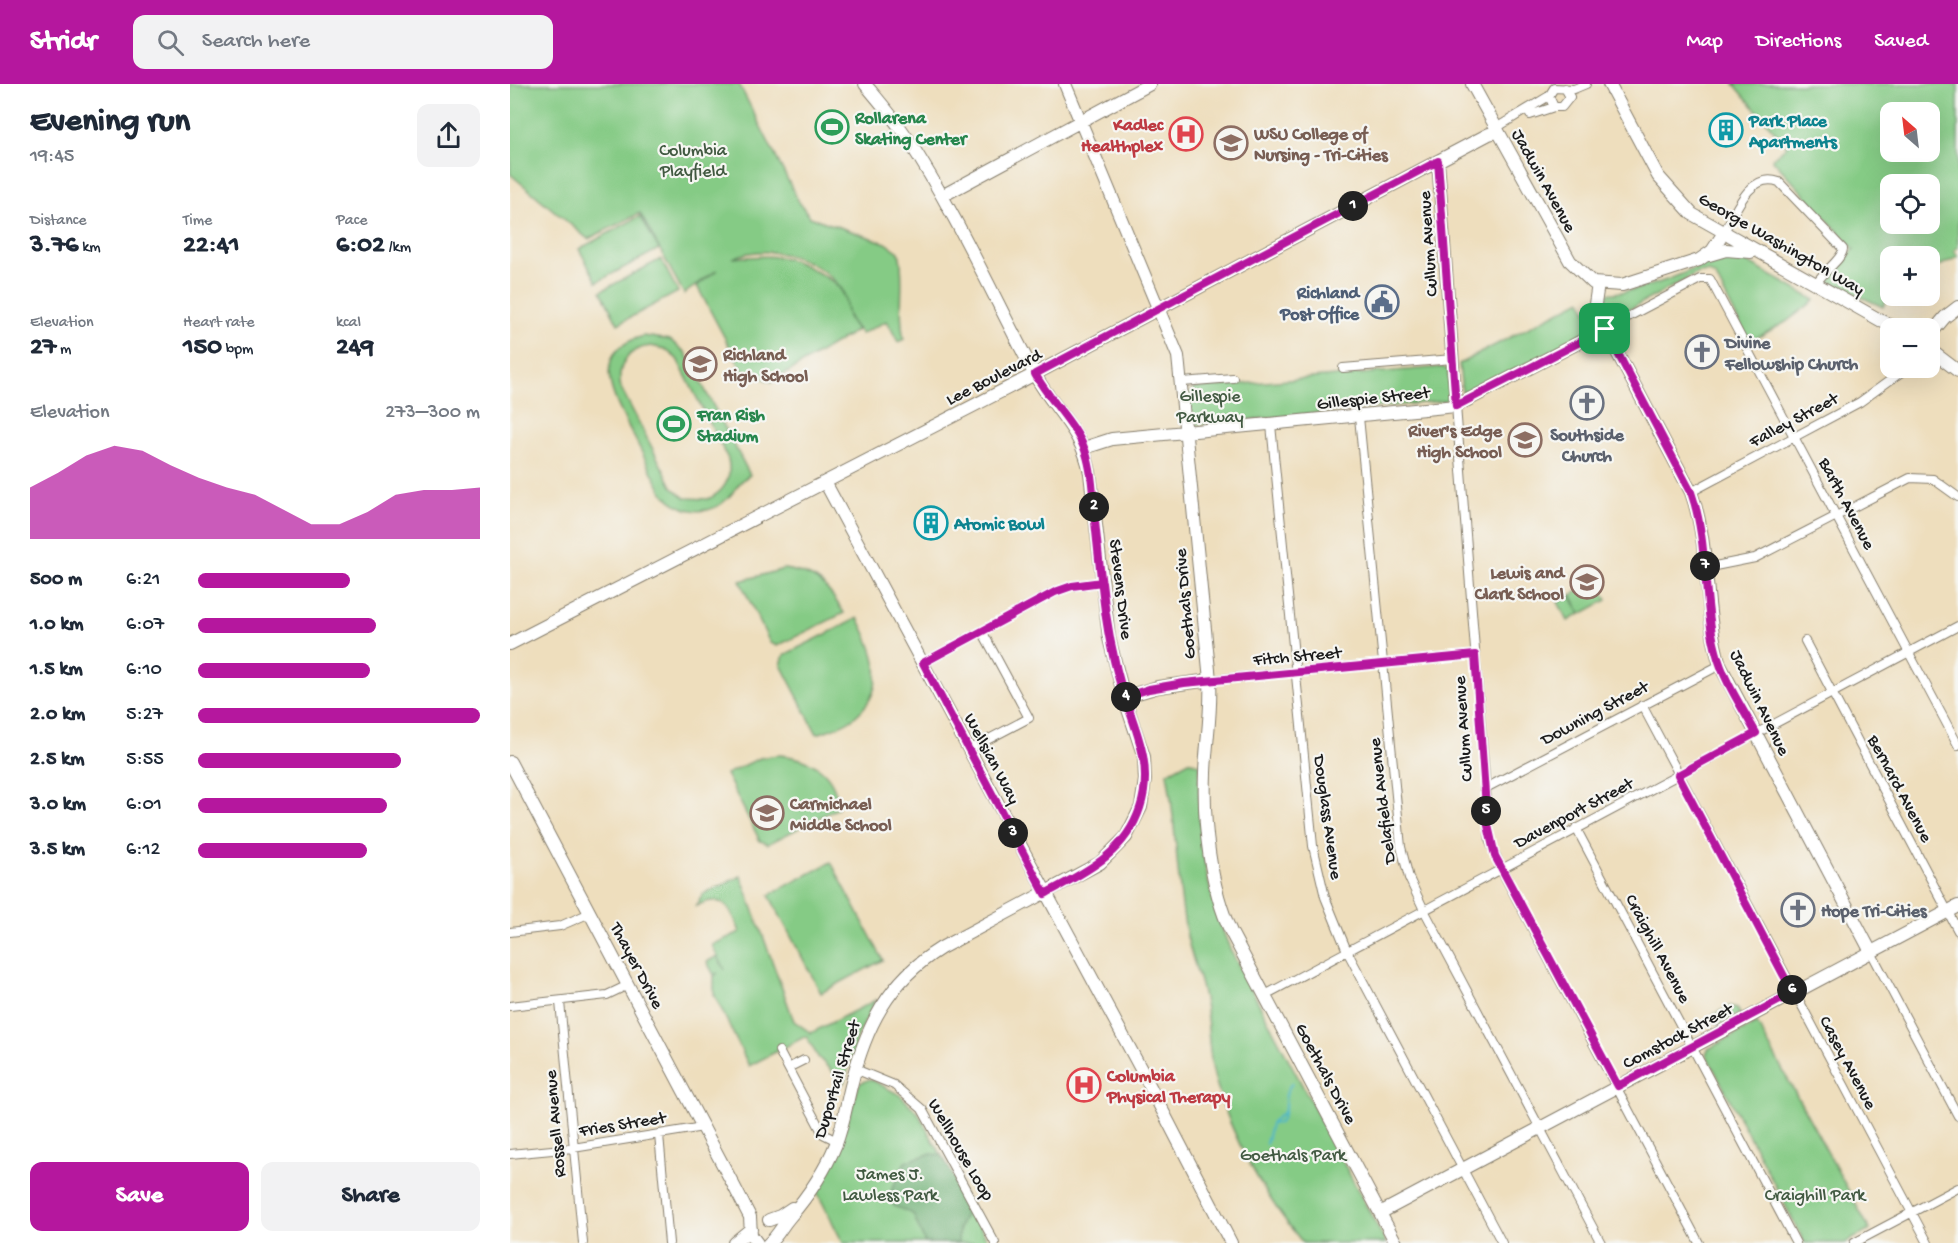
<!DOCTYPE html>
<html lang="en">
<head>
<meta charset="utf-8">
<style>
	:root { --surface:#fff; --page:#f2f2f3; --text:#1f2937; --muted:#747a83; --accent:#b5179e }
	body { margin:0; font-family:"Gochi Hand",sans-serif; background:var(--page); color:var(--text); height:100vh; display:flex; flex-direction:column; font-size:22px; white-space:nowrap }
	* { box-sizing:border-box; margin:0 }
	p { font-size:20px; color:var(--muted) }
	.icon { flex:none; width:33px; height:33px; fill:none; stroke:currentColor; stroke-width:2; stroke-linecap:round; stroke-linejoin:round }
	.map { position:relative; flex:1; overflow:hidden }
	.drawer { display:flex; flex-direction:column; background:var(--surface); width:510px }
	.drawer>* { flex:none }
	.needle { width:39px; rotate:332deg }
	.tools { position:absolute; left:1370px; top:18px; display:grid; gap:12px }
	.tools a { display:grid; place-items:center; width:60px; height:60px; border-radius:12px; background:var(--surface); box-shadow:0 6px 24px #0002; font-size:30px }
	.pin { position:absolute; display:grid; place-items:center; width:51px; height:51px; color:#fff; margin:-26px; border-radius:12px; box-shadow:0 3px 9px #0006 }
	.km { position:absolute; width:30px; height:30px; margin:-15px; border-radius:50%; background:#222; color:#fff; font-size:16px; line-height:30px; text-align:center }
	.round { display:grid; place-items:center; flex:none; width:63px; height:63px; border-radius:12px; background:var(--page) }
	.headline { display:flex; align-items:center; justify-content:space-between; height:102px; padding:0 30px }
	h1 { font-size:33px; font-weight:700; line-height:45px }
	.figures { display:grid; grid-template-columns:repeat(3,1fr); gap:9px; height:102px; padding:6px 30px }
	.figures div { display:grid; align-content:center }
	.figures b { font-size:26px; font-weight:700 }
	.figures small { font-size:16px; font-weight:400 }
	.figures p { font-size:16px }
	.chart { height:168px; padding:12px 30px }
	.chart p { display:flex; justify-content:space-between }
	.chart svg { width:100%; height:108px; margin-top:6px; fill:var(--accent); opacity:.7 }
	.action { display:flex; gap:12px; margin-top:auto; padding:12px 30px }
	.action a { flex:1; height:69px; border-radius:12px; background:var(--accent); color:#fff; font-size:24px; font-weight:700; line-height:69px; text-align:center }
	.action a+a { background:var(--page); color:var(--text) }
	ul { padding:0 30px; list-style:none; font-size:20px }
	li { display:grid; grid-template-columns:96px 72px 1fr; align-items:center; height:45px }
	li i { height:15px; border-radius:8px; background:var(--accent) }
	header { display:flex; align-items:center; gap:36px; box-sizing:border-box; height:84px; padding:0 30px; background:var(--accent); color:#fff }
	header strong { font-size:28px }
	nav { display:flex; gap:33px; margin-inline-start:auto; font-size:21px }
	.search { width:420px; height:54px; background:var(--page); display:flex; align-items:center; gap:15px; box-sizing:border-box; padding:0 21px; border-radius:12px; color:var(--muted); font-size:22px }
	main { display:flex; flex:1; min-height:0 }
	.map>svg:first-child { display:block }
	.green { fill:#85cb85; stroke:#507450; stroke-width:1.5; fill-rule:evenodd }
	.forest { fill:#6caf72; stroke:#446647; stroke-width:1.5 }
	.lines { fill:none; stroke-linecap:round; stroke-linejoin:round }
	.stream { stroke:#4cb6ca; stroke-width:2 }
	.street-casing { stroke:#857d6c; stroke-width:10 }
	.secondary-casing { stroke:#857d6c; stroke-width:14 }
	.primary-casing { stroke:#857d6c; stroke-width:14 }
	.street { stroke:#fff; stroke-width:8 }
	.secondary { stroke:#fff; stroke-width:12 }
	.primary { stroke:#fff; stroke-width:12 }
	.route-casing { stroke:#fff; stroke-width:12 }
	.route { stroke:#b5179e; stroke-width:8 }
	.labels { text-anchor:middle; stroke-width:4.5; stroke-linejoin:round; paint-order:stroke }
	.leisure-label { font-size:18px; font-weight:bold; fill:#27864d; stroke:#f6f6f2; text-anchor:start }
	.culture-label { font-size:18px; font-weight:bold; fill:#0d838f; stroke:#f6f6f2; text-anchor:start }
	.health-label { font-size:18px; font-weight:bold; fill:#be3a42; stroke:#f6f6f2; text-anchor:end }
	.education-label { font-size:18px; font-weight:bold; fill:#785e54; stroke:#f6f6f2; text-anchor:start }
	.park-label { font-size:18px; fill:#415941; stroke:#f6f6f2 }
	.street-label { font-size:18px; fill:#1c1c1c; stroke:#f6f6f2 }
	.service-label { font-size:18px; font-weight:bold; fill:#4e5e75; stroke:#f6f6f2; text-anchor:end }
	.worship-label { font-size:18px; font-weight:bold; fill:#5b616d; stroke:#f6f6f2; text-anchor:start }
</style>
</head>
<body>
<header>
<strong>Stridr</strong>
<div class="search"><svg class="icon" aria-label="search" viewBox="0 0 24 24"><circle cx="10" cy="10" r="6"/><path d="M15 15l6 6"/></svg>Search here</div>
<nav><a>Map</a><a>Directions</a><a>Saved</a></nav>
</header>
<main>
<section class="drawer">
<div class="headline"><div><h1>Evening run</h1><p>19:45</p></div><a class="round"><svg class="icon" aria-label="share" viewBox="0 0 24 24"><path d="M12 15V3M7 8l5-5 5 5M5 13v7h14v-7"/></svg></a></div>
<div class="figures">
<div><p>Distance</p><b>3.76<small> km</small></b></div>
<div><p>Time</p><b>22:41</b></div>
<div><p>Pace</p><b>6:02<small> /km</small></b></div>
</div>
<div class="figures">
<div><p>Elevation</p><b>27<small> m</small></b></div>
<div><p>Heart rate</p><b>150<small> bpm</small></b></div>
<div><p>kcal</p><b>249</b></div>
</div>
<div class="chart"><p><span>Elevation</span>273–300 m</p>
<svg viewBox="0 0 160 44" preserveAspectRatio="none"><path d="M0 44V23L10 17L20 10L30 6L40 8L50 14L60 19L70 23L80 26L90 32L100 38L110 38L120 33L130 26L140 24L150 24L160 23V44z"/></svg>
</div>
<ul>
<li><b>500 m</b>6:21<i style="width:54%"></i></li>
<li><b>1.0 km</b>6:07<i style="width:63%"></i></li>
<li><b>1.5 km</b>6:10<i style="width:61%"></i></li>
<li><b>2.0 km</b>5:27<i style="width:100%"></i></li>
<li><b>2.5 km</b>5:55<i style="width:72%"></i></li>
<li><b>3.0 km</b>6:01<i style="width:67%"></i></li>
<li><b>3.5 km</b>6:12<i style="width:60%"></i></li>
</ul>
<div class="action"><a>Save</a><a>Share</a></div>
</section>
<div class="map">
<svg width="1448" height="1159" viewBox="0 0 1448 1159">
	<rect width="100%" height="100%" fill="#f6f6f2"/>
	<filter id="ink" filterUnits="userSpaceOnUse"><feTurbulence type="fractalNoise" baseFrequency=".0167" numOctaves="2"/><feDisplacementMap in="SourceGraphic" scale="12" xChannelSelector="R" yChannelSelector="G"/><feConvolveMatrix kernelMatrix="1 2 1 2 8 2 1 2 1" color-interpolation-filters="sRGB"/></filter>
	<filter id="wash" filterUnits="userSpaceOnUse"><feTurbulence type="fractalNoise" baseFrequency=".008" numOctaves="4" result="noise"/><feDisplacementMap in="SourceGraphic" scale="24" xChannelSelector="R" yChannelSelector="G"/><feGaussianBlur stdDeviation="1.35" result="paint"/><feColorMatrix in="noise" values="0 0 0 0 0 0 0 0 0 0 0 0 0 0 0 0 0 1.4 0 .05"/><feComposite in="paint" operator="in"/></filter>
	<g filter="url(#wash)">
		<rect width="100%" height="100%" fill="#eedebd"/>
		<path class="green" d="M0 0H229L289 118 300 133 376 159 389 168C396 197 387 226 394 255L388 258 377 237 351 250C347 244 340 238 338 231 335 223 337 212 331 204 308 175 258 158 223 174 258 171 275 169 307 188 316 193 327 199 332 208 340 223 331 229 347 246L262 298 232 286 187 202 207 186 174 210 130 129 78 155 0 90Z
			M1224 0H1448V163L1444 166 1448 173 1419 187V172H1380V207L1373 223 1317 197 1344 165 1262 75 1277 62ZM1419 28V68H1380V28ZM1419 100V140H1380V100Z
			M130 132 149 165 87 198 69 165Z
			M1221 169 1305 216 1276 238 1239 258 1206 193 1199 188 1188 189 1101 235 1096 234 1090 223 1094 210C1124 208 1155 198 1183 185 1198 179 1206 171 1221 169Z
			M151 175 168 208 108 240 91 207Z
			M1071 216 1084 241 1083 245 957 311 952 308 949 280Z
			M134 252 160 256 175 268 240 391C228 397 227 405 218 414 199 434 171 429 154 410 143 392 134 372 124 353 106 319 74 267 134 252ZM141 262 155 265 167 275 218 375C222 393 215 407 198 415L176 414 163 404 111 304C106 282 118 264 141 262Z
			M932 283 938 286 940 313 934 317 687 341 681 336 679 311 684 304Z
			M274 485C310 491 315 500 334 529L267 562 260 559 230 497Z
			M1087 497 1097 516 1071 530 1061 511Z
			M1060 511 1070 530 1058 537 1048 518Z
			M348 534C367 570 380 606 342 635 333 642 318 646 307 650L271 581 274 571Z
			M268 671C300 673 327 688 328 724L258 760 250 757 216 690 250 674Z
			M679 677 690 681C686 746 695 808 721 867L876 1159H793C754 1112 721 1053 705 995 697 968 700 941 694 914 690 893 681 873 677 852 666 799 667 743 657 689Z
			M321 778 373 876 311 909 259 811Z
			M231 792 284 937 301 949 366 916 348 952 334 999 308 973 296 952 239 982 204 910V892L208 889 204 891 197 878 207 872 215 886 202 861 230 848C221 824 213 808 186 822L193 810Z
			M1220 922 1227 924 1230 930 1208 941 1203 931Z
			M1247 939 1360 1146 1335 1159H1295L1196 970 1198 965Z
			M360 995 390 1011 408 1029 479 1159H333L306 1106 337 1040 348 1004 350 999Z"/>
		<path class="forest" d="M419 1070 432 1071 459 1122 449 1144 448 1159H415L403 1130 384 1122 379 1112 395 1078Z"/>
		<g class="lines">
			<path class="stream" d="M762 1038 775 1027
				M756 1060 761 1040 769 1039C781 1025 769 1015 782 999"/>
		</g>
	</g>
	<g filter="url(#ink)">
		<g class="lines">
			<defs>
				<path id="street" d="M1055 4 1060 13 1052 23H1044L1039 12 1044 4 1064 5 1076 0
					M1020 31 1044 23
					M986 44 1039 12
					M1213 150C1225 129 1239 87 1269 98L1333 165C1332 176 1313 187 1305 201
					M1095 245 1190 195H1200L1448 661
					M833 284 943 275
					M672 298 723 294
					M946 322 980 758 994 791 1189 1159
					M849 333 891 763 899 794 914 826 1091 1159
					M761 341 803 762 815 813 837 867 992 1159
					M1181 408 1350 318 1397 284
					M1195 484 1245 474 1400 394 1423 395 1448 413
					M1295 557 1448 847
					M413 579 545 508 562 502 592 498
					M700 596 965 571
					M1132 621 1418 1159
					M458 666 519 634 472 547
					M974 705 1210 581
					M1066 744 1286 1159
					M0 848 50 842 80 829
					M1361 868 1448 1032
					M755 911 1448 542
					M50 918 73 1159
					M0 922 97 911 118 901
					M269 967 313 1050 327 1057
					M278 984 294 976
					M345 985 384 1001 412 1025 485 1159
					M149 1051 159 1159
					M0 1070 63 1064 193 1043
					M1344 1159 1448 1104"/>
				<path id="secondary" d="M555 0 668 272 700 596C702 628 696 658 695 689 693 739 700 803 721 848L886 1159
					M928 77 946 322
					M432 112 640 0
					M1088 200 1085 220 1088 232 1181 408C1201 464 1193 524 1210 581L1361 868
					M1419 252 1435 233 1448 223
					M574 364 602 355 946 322 1095 245
					M315 398 633 989 721 1159
					M0 560 525 290 979 50 988 48
					M614 613 648 603 700 596
					M0 678 224 1102 240 1133 241 1151 247 1159
					M870 1129 1448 822
					M259 1136 270 1132 282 1124
					M224 1159 241 1145
					M259 1159C267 1153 272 1142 279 1134 297 1113 315 1087 326 1060 333 1042 336 1022 341 1002 355 944 378 897 431 864L590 779 616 753 631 723 635 696 634 673 614 613 599 554 580 389C572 346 545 327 525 291 483 212 446 129 397 54 385 35 370 18 355 0"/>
				<path id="primary" d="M962 0 1060 177 1083 199 1112 201 1189 176 1202 167 1213 150
					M1099 0 1148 92 1182 130 1384 244
					M1199 171 1216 166 1241 168
					M1419 265 1448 287"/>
			</defs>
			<use href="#street" class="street-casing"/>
			<use href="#secondary" class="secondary-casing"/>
			<use href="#primary" class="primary-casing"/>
			<use href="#street" class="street"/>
			<use href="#secondary" class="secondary"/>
			<use href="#primary" class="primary"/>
		</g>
	</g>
	<g class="lines" filter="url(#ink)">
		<defs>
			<path id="route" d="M1095 245 946 322 928 77 525 290C539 316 565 339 575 366 583 389 583 415 585 438 591 490 594 542 608 592 620 636 646 677 630 724 615 770 575 788 535 810L413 579 545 508 562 502 592 498C596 538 603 575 614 613L639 605 674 599 965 571 977 737 985 772 1108 1002 1283 909 1168 691 1246 649C1232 623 1213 596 1206 567 1192 514 1199 459 1181 408L1095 245"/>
		</defs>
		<use href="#route" class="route-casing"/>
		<use href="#route" class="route"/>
	</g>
	<defs>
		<symbol id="stadium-ring" viewBox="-11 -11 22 22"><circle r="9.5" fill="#f6f6f2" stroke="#2e9e5b" stroke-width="1.5"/><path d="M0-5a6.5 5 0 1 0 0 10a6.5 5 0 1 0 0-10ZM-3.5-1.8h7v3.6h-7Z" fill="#2e9e5b"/></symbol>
		<symbol id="building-ring" viewBox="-11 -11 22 22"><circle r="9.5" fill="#f6f6f2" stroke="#0f9aa8" stroke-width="1.5"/><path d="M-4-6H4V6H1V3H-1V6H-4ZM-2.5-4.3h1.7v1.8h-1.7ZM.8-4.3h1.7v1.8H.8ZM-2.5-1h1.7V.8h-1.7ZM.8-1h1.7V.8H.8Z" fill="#0f9aa8"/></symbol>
		<symbol id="hospital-ring" viewBox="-11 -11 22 22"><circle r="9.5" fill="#f6f6f2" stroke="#e0444e" stroke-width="1.5"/><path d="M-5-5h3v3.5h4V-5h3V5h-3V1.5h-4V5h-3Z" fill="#e0444e"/></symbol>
		<symbol id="university-ring" viewBox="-11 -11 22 22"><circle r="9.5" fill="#f6f6f2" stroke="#8d6e63" stroke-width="1.5"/><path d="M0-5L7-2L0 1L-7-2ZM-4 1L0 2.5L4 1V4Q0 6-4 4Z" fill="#8d6e63"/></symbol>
		<symbol id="civic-ring" viewBox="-11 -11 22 22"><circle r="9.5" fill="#f6f6f2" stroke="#5c6f8a" stroke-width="1.5"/><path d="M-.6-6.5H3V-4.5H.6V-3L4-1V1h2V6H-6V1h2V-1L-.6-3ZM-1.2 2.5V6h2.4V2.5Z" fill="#5c6f8a"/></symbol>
		<symbol id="church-ring" viewBox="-11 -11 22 22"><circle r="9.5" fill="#f6f6f2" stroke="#6b7280" stroke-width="1.5"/><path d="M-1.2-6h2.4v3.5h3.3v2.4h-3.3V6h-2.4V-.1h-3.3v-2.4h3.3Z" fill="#6b7280"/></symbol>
		<symbol id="school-ring" viewBox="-11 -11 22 22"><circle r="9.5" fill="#f6f6f2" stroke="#8d6e63" stroke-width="1.5"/><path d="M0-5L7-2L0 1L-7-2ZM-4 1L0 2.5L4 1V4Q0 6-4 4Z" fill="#8d6e63"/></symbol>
	</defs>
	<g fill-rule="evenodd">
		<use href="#stadium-ring" x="303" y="24" width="38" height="38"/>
		<use href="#building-ring" x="1197" y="27" width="38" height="38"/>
		<use href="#hospital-ring" x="657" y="31" width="38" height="38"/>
		<use href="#university-ring" x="702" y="40" width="38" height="38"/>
		<use href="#civic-ring" x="853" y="199" width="38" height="38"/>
		<use href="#church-ring" x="1173" y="249" width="38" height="38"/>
		<use href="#school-ring" x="171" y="261" width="38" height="38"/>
		<use href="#church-ring" x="1058" y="300" width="38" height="38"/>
		<use href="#stadium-ring" x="145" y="321" width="38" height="38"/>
		<use href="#school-ring" x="996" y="337" width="38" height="38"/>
		<use href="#building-ring" x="402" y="420" width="38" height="38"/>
		<use href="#school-ring" x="1058" y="479" width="38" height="38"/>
		<use href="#school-ring" x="238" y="710" width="38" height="38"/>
		<use href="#church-ring" x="1269" y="807" width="38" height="38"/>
		<use href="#hospital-ring" x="555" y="982" width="38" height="38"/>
	</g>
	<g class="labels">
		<g class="leisure-label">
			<text x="345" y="39">Rollarena<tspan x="345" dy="21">Skating Center</tspan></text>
			<text x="187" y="336">Fran Rish<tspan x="187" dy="21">Stadium</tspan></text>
		</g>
		<g class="culture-label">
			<text x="1239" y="42">Park Place<tspan x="1239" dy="21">Apartments</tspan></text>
			<text x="444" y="445">Atomic Bowl</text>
		</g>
		<g class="health-label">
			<text x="653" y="46">Kadlec<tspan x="653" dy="21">Healthplex</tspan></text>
			<text x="597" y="997" text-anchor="start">Columbia<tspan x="597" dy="21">Physical Therapy</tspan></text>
		</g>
		<g class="education-label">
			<text x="744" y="55">WSU College of<tspan x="744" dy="21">Nursing - Tri-Cities</tspan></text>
			<text x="213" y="276">Richland<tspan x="213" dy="21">High School</tspan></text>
			<text x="992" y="352" text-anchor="end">River's Edge<tspan x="992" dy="21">High School</tspan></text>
			<text x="1054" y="494" text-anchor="end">Lewis and<tspan x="1054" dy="21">Clark School</tspan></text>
			<text x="280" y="725">Carmichael<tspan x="280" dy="21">Middle School</tspan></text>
		</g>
		<g class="park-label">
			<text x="183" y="71">Columbia<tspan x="183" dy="21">Playfield</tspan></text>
			<text x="700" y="317">Gillespie<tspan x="700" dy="21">Parkway</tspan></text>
			<text x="783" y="1076">Goethals Park</text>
			<text x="380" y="1095">James J.<tspan x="380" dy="21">Lawless Park</tspan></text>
			<text x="1305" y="1116">Craighill Park</text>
		</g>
		<g class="street-label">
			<text transform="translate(1035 96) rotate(61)" y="6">Jadwin Avenue</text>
			<text transform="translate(1272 159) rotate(30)" y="6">George Washington Way</text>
			<text transform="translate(917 160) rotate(-94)" y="6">Cullum Avenue</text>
			<text transform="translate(483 292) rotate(-27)" y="6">Lee Boulevard</text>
			<text transform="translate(863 313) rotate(-6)" y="6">Gillespie Street</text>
			<text transform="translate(1283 335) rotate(-28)" y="6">Falley Street</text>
			<text transform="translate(1338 419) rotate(62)" y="6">Barth Avenue</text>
			<text transform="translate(612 505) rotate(83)" y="6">Stevens Drive</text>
			<text transform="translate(674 520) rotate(-95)" y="6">Goethals Drive</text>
			<text transform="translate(787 571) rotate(-5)" y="6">Fitch Street</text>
			<text transform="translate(1251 618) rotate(64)" y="6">Jadwin Avenue</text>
			<text transform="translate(1084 628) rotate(-28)" y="6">Downing Street</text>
			<text transform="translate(952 645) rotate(-94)" y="6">Cullum Avenue</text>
			<text transform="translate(483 674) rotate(62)" y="6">Wellsian Way</text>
			<text transform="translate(1391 704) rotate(62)" y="6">Bernard Avenue</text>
			<text transform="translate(871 717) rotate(-97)" y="6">Delafield Avenue</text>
			<text transform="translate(1063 728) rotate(-28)" y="6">Davenport Street</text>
			<text transform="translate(819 733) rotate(82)" y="6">Douglass Avenue</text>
			<text transform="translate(1149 864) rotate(62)" y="6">Craighill Avenue</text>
			<text transform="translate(128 881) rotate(62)" y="6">Thayer Drive</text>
			<text transform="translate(1167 951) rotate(-28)" y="6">Comstock Street</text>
			<text transform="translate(1339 978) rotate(62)" y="6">Casey Avenue</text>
			<text transform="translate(817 989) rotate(62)" y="6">Goethals Drive</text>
			<text transform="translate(326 995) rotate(-73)" y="6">Duportail Street</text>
			<text transform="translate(112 1039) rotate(-9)" y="6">Fries Street</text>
			<text transform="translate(44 1040) rotate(-95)" y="6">Rossell Avenue</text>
			<text transform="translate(452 1065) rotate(60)" y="6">Wellhouse Loop</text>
		</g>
		<g class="service-label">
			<text x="849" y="214">Richland<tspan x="849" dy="21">Post Office</tspan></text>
		</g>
		<g class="worship-label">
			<text x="1215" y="264">Divine<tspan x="1215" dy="21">Fellowship Church</tspan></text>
			<text x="1077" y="356" text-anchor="middle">Southside<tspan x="1077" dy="21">Church</tspan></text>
			<text x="1311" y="832">Hope Tri-Cities</text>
		</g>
	</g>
</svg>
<div class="tools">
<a><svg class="needle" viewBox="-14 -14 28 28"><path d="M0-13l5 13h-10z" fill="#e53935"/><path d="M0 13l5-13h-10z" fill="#747a83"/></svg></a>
<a><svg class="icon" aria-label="locate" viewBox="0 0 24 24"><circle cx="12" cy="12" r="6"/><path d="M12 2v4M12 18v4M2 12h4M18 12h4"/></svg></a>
<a>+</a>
<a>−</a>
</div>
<div class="pin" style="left:1095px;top:245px;background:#1e9e55"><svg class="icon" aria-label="arrive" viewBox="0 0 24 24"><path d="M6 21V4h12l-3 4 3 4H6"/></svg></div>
<b class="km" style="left:843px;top:122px">1</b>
<b class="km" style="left:584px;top:423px">2</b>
<b class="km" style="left:503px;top:749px">3</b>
<b class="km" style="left:616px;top:613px">4</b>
<b class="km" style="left:976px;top:727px">5</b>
<b class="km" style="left:1282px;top:906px">6</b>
<b class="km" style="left:1195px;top:482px">7</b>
</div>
</main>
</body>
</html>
